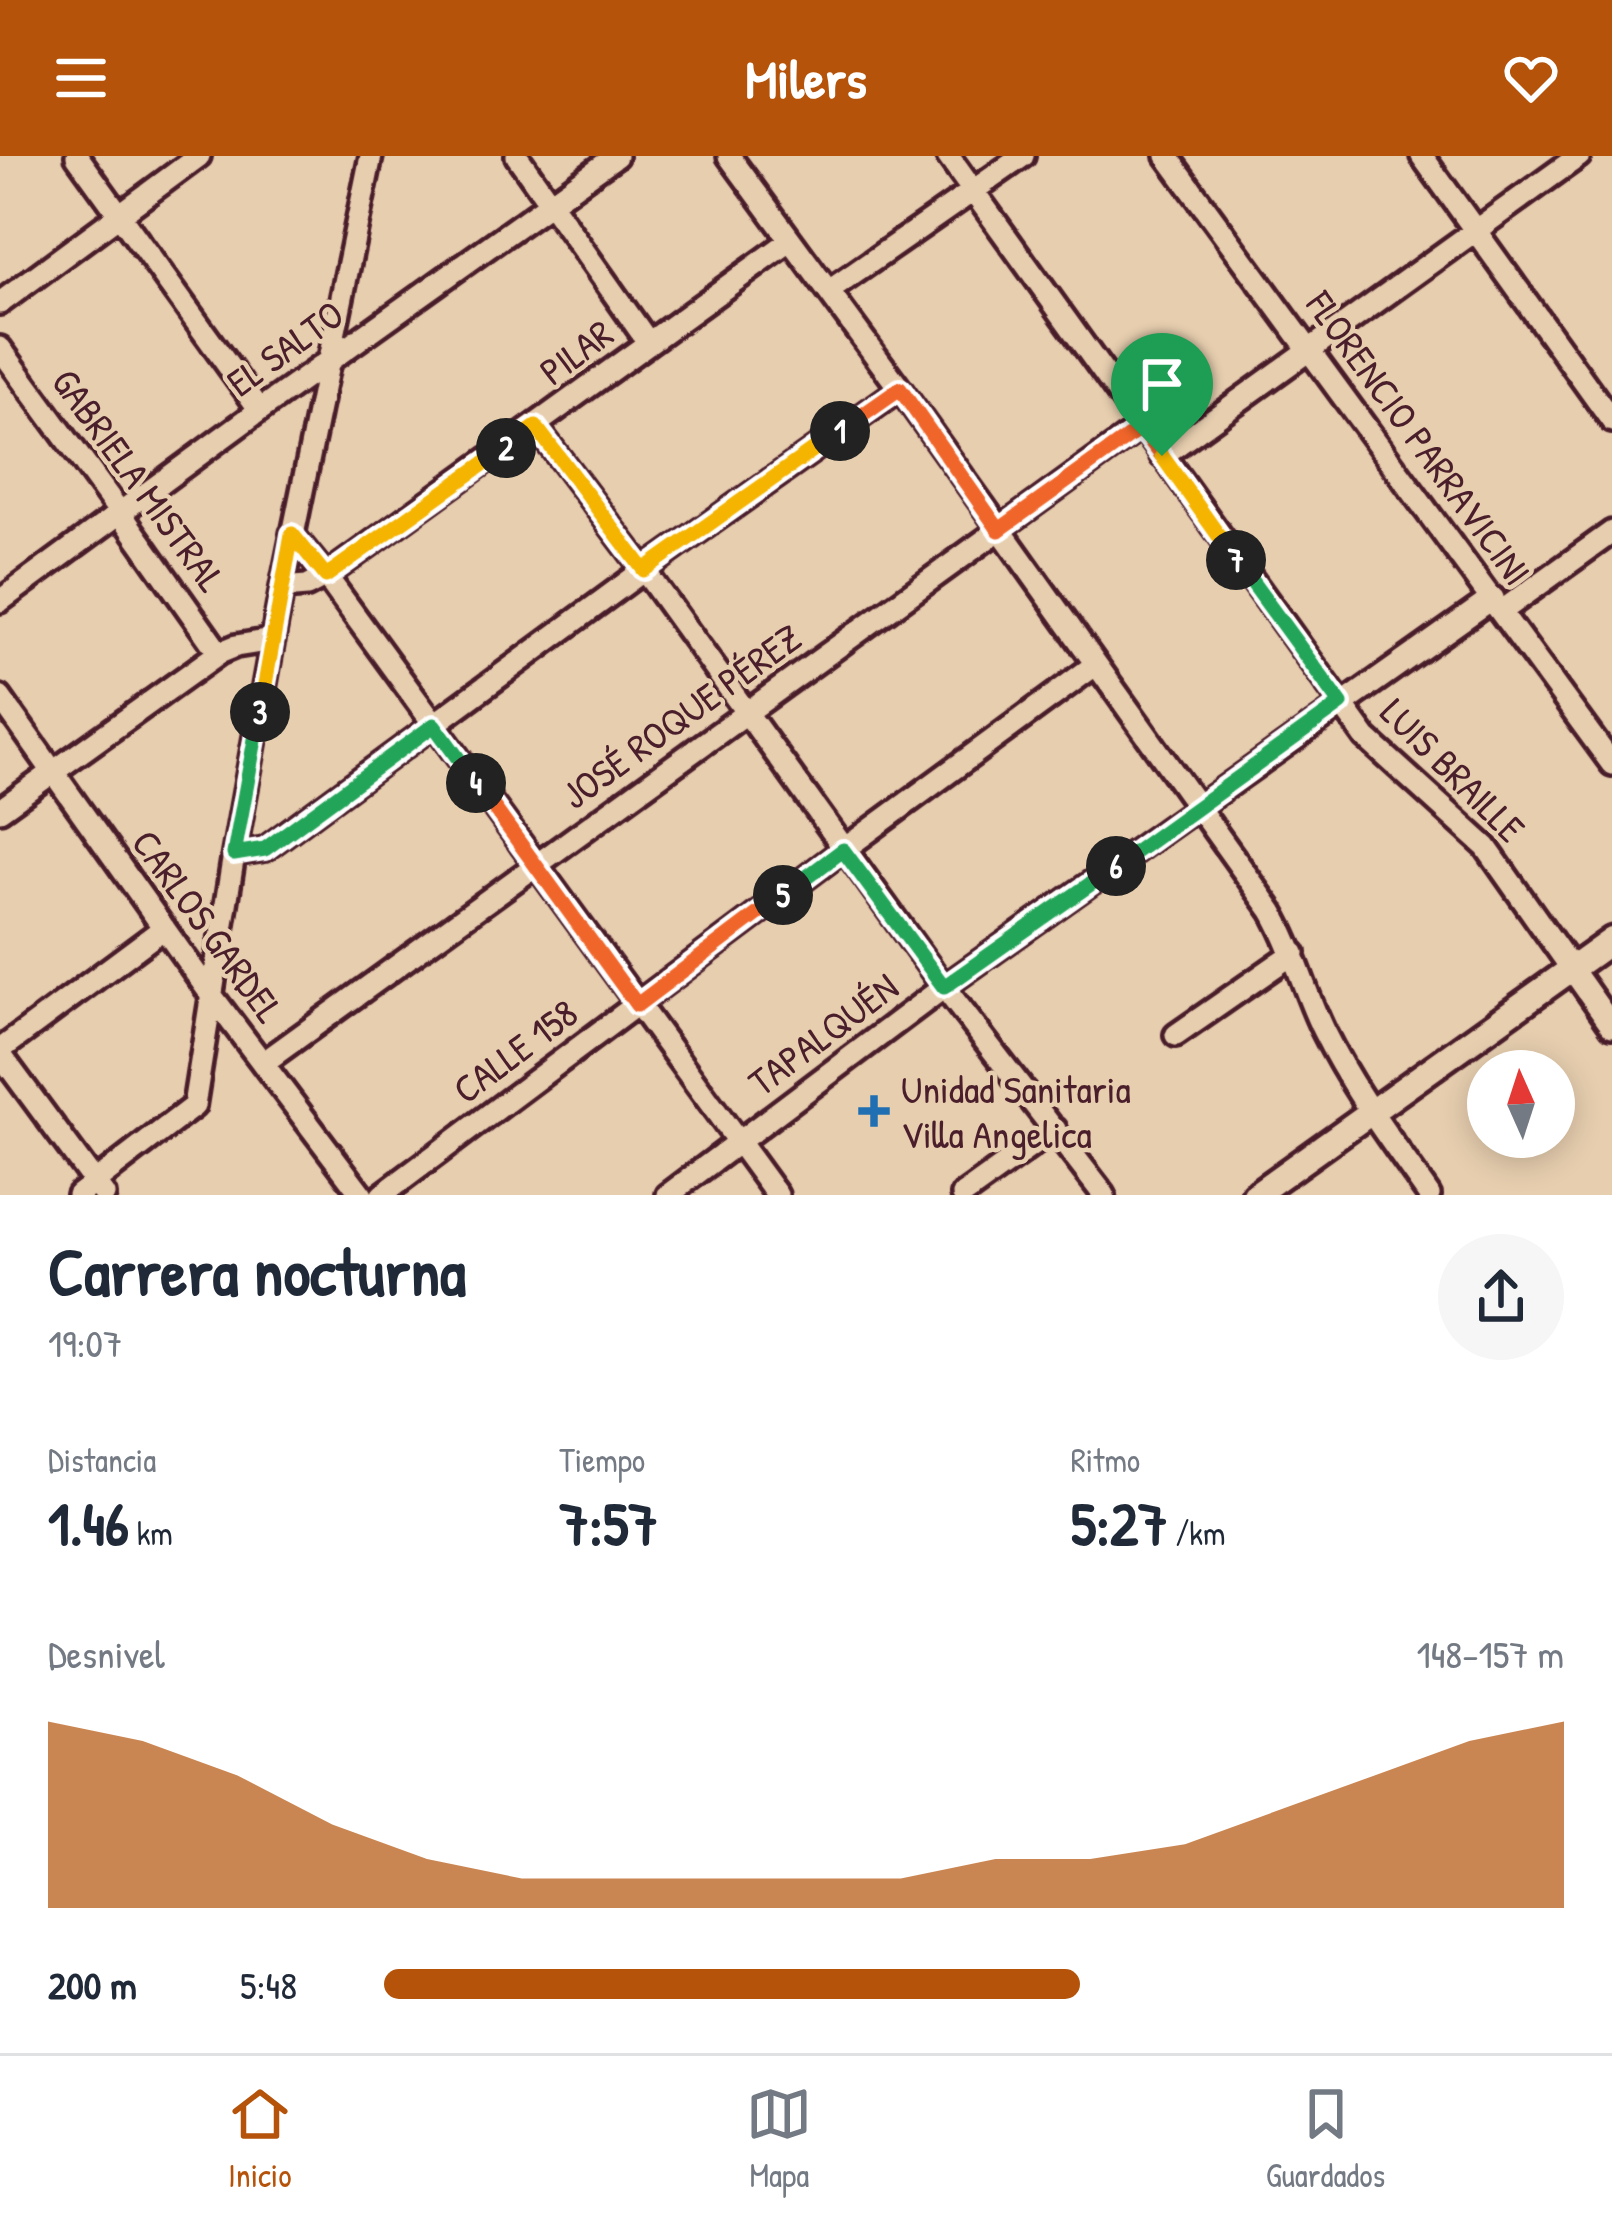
<!DOCTYPE html>
<html lang="es">
<head>
<meta charset="utf-8">
<style>
	:root { --surface:#fff; --page:#f6f6f7; --text:#1f2937; --muted:#747a83; --line:#e0e1e3; --accent:#b45309 }
	body { margin:0; font-family:"Patrick Hand",sans-serif; background:var(--page); color:var(--text); height:100vh; display:flex; flex-direction:column; font-size:45px; white-space:nowrap }
	* { box-sizing:border-box; margin:0 }
	p { font-size:39px; color:var(--muted) }
	.icon { flex:none; width:66px; height:66px; fill:none; stroke:currentColor; stroke-width:2; stroke-linecap:round; stroke-linejoin:round }
	.map { position:relative; height:1039px; overflow:hidden }
	.sheet { display:flex; flex-direction:column; background:var(--surface); flex:1 }
	.sheet>* { flex:none }
	.needle { width:78px; rotate:357deg }
	.fabs { position:absolute; left:1467px; top:894px; display:grid; gap:24px }
	.fabs a { display:grid; place-items:center; width:108px; height:108px; border-radius:50%; background:var(--surface); box-shadow:0 6px 30px #0003; font-size:60px }
	.pin { position:absolute; display:grid; place-items:center; width:102px; height:102px; color:#fff; margin:-123px -51px; border-radius:50% 50% 50% 0; rotate:-45deg; box-shadow:0 0 12px #0007 }
	.pin .icon { rotate:45deg }
	.km { position:absolute; width:60px; height:60px; margin:-30px; border-radius:50%; background:#222; color:#fff; font-size:33px; line-height:60px; text-align:center }
	.round { display:grid; place-items:center; flex:none; width:126px; height:126px; border-radius:63px; background:var(--page) }
	.summary { display:flex; align-items:center; justify-content:space-between; height:204px; padding:0 48px }
	h1 { font-size:66px; font-weight:700; line-height:90px }
	.metrics { display:grid; grid-template-columns:repeat(3,1fr); gap:18px; height:204px; padding:12px 48px }
	.metrics div { display:grid; align-content:center }
	.metrics b { font-size:60px; font-weight:700 }
	.metrics small { font-size:33px; font-weight:400 }
	.metrics p { font-size:33px }
	.chart { height:336px; padding:24px 48px }
	.chart p { display:flex; justify-content:space-between }
	.chart svg { width:100%; height:216px; margin-top:12px; fill:var(--accent); opacity:.7 }
	ul { padding:0 48px; list-style:none; font-size:39px }
	li { display:grid; grid-template-columns:192px 144px 1fr; align-items:center; height:90px }
	li i { height:30px; border-radius:15px; background:var(--accent) }
	header { display:flex; justify-content:space-between; align-items:center; height:156px; padding:0 48px; background:var(--accent); color:#fff; font-size:54px; font-weight:700 }
	.tab-bar { display:flex; justify-content:space-around; align-items:center; height:168px; border-top:3px solid var(--line); background:var(--surface); font-size:33px; color:var(--muted) }
	.tab-bar a { display:grid; justify-items:center; gap:6px }
	.tab-bar .on { color:var(--accent) }
	.map>svg:first-child { display:block }
	.lines { fill:none; stroke-linecap:round; stroke-linejoin:round }
	.minor-casing { stroke:#4a1f2b; stroke-width:30 }
	.major-casing { stroke:#4a1f2b; stroke-width:33 }
	.minor { stroke:#e7ceaf; stroke-width:21 }
	.major { stroke:#e7ceaf; stroke-width:24 }
	.split-1-casing { stroke:#fff; stroke-width:24 }
	.split-2-casing { stroke:#fff; stroke-width:24 }
	.split-3-casing { stroke:#fff; stroke-width:24 }
	.split-4-casing { stroke:#fff; stroke-width:24 }
	.split-5-casing { stroke:#fff; stroke-width:24 }
	.split-6-casing { stroke:#fff; stroke-width:24 }
	.split-7-casing { stroke:#fff; stroke-width:24 }
	.split-8-casing { stroke:#fff; stroke-width:24 }
	.split-1 { stroke:#f0652b; stroke-width:15 }
	.split-2 { stroke:#f5b400; stroke-width:15 }
	.split-3 { stroke:#f5b400; stroke-width:15 }
	.split-4 { stroke:#22a559; stroke-width:15 }
	.split-5 { stroke:#f0652b; stroke-width:15 }
	.split-6 { stroke:#22a559; stroke-width:15 }
	.split-7 { stroke:#22a559; stroke-width:15 }
	.split-8 { stroke:#f5b400; stroke-width:15 }
	.poi-dot { fill:#1f6fb2; stroke:#e7ceaf; stroke-width:4.5 }
	.labels { text-anchor:middle; stroke-width:9; stroke-linejoin:round; paint-order:stroke }
	.street-label { font-size:39px; fill:#4a1f2b; stroke:#e7ceaf }
	.poi-label { font-size:39px; fill:#4a1f2b; stroke:#e7ceaf; text-anchor:start }
</style>
</head>
<body>
<header><svg class="icon" aria-label="menu" viewBox="0 0 24 24"><path d="M4 6h16M4 12h16M4 18h16"/></svg>Milers<svg class="icon" aria-label="heart" viewBox="0 0 24 24"><path d="M12 20l-8-8c-3-5 5-10 8-4 3-6 11-1 8 4z"/></svg></header>
<div class="map">
<svg width="1612" height="1039" viewBox="0 0 1612 1039">
	<rect width="100%" height="100%" fill="#e7ceaf"/>
	<filter id="ink" filterUnits="userSpaceOnUse"><feTurbulence type="fractalNoise" baseFrequency=".00833" numOctaves="2"/><feDisplacementMap in="SourceGraphic" scale="24" xChannelSelector="R" yChannelSelector="G"/><feConvolveMatrix kernelMatrix="1 2 1 2 8 2 1 2 1" color-interpolation-filters="sRGB"/></filter>
	<g filter="url(#ink)">
		<g class="lines">
			<defs>
				<path id="minor" d="M77 0 260 254
					M517 0 648 186
					M729 0 900 233 1272 755C1294 793 1304 835 1323 874 1352 933 1392 986 1429 1039
					M948 0 1366 582 1486 691 1612 870
					M1167 0 1612 608
					M1422 0 1612 265
					M829 135 1023 0
					M0 147 199 0
					M0 192 121 358 219 497
					M536 271 644 414 944 831 1104 1039
					M1162 300 1579 0
					M292 378 326 420 777 1039
					M282 432 307 430 326 420 790 85
					M0 445 260 254 616 0
					M1502 455 1612 376
					M0 541 212 840 362 1039
					M0 654 219 497 236 490 273 484
					M234 698 265 693 644 414 900 233
					M1176 879 1294 797
					M0 894 164 772
					M0 898 104 1039
					M263 907 1141 271
					M78 1039 194 950 234 698 282 432 371 0
					M382 1039 843 694 1095 509
					M668 1039 944 831 1493 442
					M963 1039 1055 973"/>
				<path id="major" d="M1255 1039 1612 784"/>
			</defs>
			<use href="#minor" class="minor-casing"/>
			<use href="#major" class="major-casing"/>
			<use href="#minor" class="minor"/>
			<use href="#major" class="major"/>
		</g>
	</g>
	<g class="lines" filter="url(#ink)">
		<defs>
			<path id="split-1" d="M840 275 900 233 999 374 1141 272 1162 300"/>
			<path id="split-2" d="M506 292 536 271 644 414 840 275"/>
			<path id="split-3" d="M260 556 292 378 326 420 506 292"/>
			<path id="split-4" d="M260 556 234 698 265 693 434 569 476 627"/>
			<path id="split-5" d="M476 627 637 849 783 739"/>
			<path id="split-6" d="M783 739 843 694 944 831 1116 710"/>
			<path id="split-7" d="M1116 710 1341 548 1236 404"/>
			<path id="split-8" d="M1162 300 1236 404"/>
		</defs>
		<use href="#split-1" class="split-1-casing"/>
		<use href="#split-2" class="split-2-casing"/>
		<use href="#split-3" class="split-3-casing"/>
		<use href="#split-4" class="split-4-casing"/>
		<use href="#split-5" class="split-5-casing"/>
		<use href="#split-6" class="split-6-casing"/>
		<use href="#split-7" class="split-7-casing"/>
		<use href="#split-8" class="split-8-casing"/>
		<use href="#split-1" class="split-1"/>
		<use href="#split-2" class="split-2"/>
		<use href="#split-3" class="split-3"/>
		<use href="#split-4" class="split-4"/>
		<use href="#split-5" class="split-5"/>
		<use href="#split-6" class="split-6"/>
		<use href="#split-7" class="split-7"/>
		<use href="#split-8" class="split-8"/>
	</g>
	<path class="poi-dot" d="M868 937h12v12h12v12h-12v12h-12v-12h-12v-12h12z"/>
	<g class="labels">
		<g class="street-label">
			<text transform="translate(285 192) rotate(-36)" y="14">EL SALTO</text>
			<text transform="translate(576 196) rotate(-37)" y="14">PILAR</text>
			<text transform="translate(1419 282) rotate(54)" y="14">FLORENCIO PARRAVICINI</text>
			<text transform="translate(139 324) rotate(54)" y="14">GABRIELA MISTRAL</text>
			<text transform="translate(681 560) rotate(-36)" y="14">JOSÉ ROQUE PÉREZ</text>
			<text transform="translate(1453 614) rotate(45)" y="14">LUIS BRAILLE</text>
			<text transform="translate(208 770) rotate(54)" y="14">CARLOS GARDEL</text>
			<text transform="translate(823 878) rotate(-37)" y="14">TAPALQUÉN</text>
			<text transform="translate(515 895) rotate(-37)" y="14">CALLE 158</text>
		</g>
		<g class="poi-label">
			<text x="901" y="947">Unidad Sanitaria<tspan x="901" dy="45">Villa Angelica</tspan></text>
		</g>
	</g>
</svg>
<div class="fabs">
<a><svg class="needle" viewBox="-14 -14 28 28"><path d="M0-13l5 13h-10z" fill="#e53935"/><path d="M0 13l5-13h-10z" fill="#747a83"/></svg></a>
</div>
<div class="pin" style="left:1162px;top:300px;background:#1e9e55"><svg class="icon" aria-label="arrive" viewBox="0 0 24 24"><path d="M6 21V4h12l-3 4 3 4H6"/></svg></div>
<b class="km" style="left:840px;top:275px">1</b>
<b class="km" style="left:506px;top:292px">2</b>
<b class="km" style="left:260px;top:556px">3</b>
<b class="km" style="left:476px;top:627px">4</b>
<b class="km" style="left:783px;top:739px">5</b>
<b class="km" style="left:1116px;top:710px">6</b>
<b class="km" style="left:1236px;top:404px">7</b>
</div>
<section class="sheet">
<div class="summary"><div><h1>Carrera nocturna</h1><p>19:07</p></div><a class="round"><svg class="icon" aria-label="share" viewBox="0 0 24 24"><path d="M12 15V3M7 8l5-5 5 5M5 13v7h14v-7"/></svg></a></div>
<div class="metrics">
<div><p>Distancia</p><b>1.46<small> km</small></b></div>
<div><p>Tiempo</p><b>7:57</b></div>
<div><p>Ritmo</p><b>5:27<small> /km</small></b></div>
</div>
<div class="chart"><p><span>Desnivel</span>148–157 m</p>
<svg viewBox="0 0 160 44" preserveAspectRatio="none"><path d="M0 44V6L10 10L20 17L30 27L40 34L50 38L60 38L70 38L80 38L90 38L100 34L110 34L120 31L130 24L140 17L150 10L160 6V44z"/></svg>
</div>
<ul>
<li><b>200 m</b>5:48<i style="width:59%"></i></li>
</ul>
</section>
<nav class="tab-bar">
<a class="on"><svg class="icon" aria-label="home" viewBox="0 0 24 24"><path d="M3 11l9-7 9 7M6 9v11h12V9"/></svg>Inicio</a>
<a><svg class="icon" aria-label="map" viewBox="0 0 24 24"><path d="M3 6l6-2 6 2 6-2v14l-6 2-6-2-6 2zM9 4v14M15 6v14"/></svg>Mapa</a>
<a><svg class="icon" aria-label="saved" viewBox="0 0 24 24"><path d="M7 4h10v16l-5-4-5 4z"/></svg>Guardados</a>
</nav>
</body>
</html>
